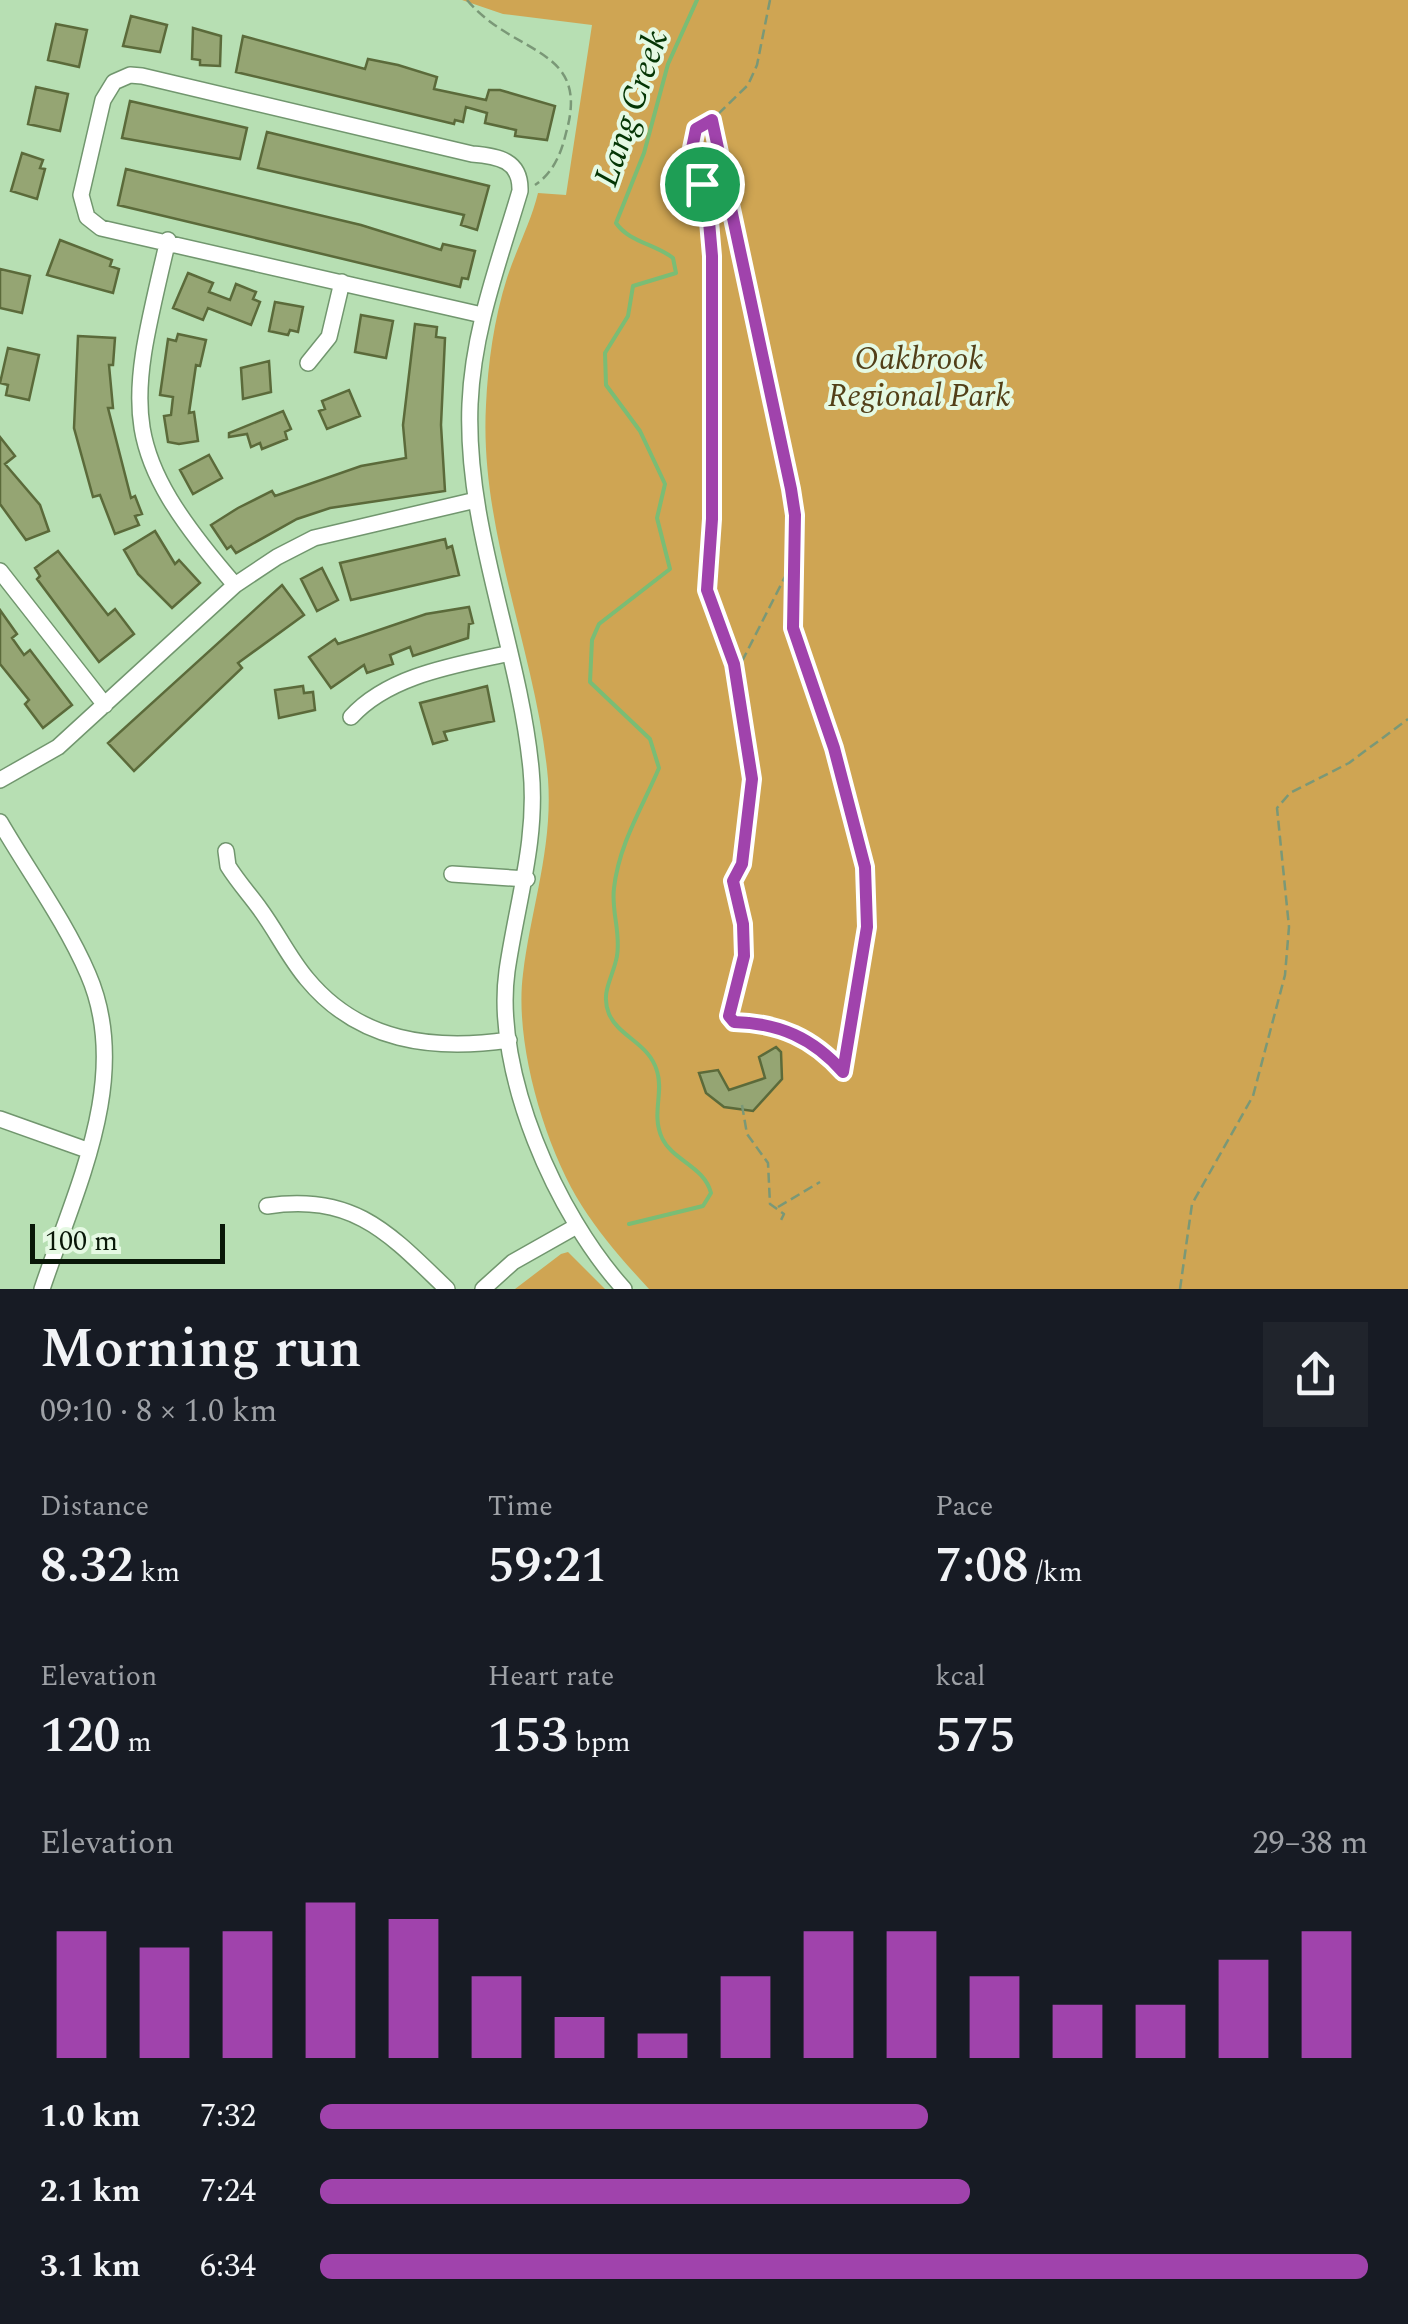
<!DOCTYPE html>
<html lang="en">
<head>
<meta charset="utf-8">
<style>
	:root { --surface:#171b24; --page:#20242c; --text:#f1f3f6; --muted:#9ea1a6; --accent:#a043ac }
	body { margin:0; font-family:Spectral,serif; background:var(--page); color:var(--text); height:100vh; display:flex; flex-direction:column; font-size:38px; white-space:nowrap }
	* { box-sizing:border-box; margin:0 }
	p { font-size:32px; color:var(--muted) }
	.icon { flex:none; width:55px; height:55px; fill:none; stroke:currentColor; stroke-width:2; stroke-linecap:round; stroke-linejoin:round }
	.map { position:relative; height:1289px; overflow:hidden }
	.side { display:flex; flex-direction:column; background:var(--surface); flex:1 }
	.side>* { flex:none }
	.scale { position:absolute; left:30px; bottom:25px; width:195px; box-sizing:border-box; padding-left:10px; border:5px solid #091708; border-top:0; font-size:28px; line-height:35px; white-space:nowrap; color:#091708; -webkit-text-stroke:8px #e5f9e3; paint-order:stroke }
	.pin { position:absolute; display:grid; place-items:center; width:85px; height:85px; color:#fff; margin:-42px; border:5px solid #fff; border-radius:50%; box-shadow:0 2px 10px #0007 }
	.round { display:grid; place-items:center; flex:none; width:105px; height:105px; border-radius:0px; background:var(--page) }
	.headline { display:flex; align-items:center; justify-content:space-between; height:170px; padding:0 40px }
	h1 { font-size:55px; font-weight:600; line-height:75px }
	.metrics { display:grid; grid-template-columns:repeat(3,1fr); gap:15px; height:170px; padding:10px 40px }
	.metrics div { display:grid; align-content:center }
	.metrics b { font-size:50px; font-weight:600 }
	.metrics small { font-size:28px; font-weight:400 }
	.metrics p { font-size:28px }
	.chart { height:280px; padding:20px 40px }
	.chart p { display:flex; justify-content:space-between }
	.chart svg { width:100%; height:180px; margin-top:10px; stroke:var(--accent); stroke-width:6 }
	ul { padding:0 40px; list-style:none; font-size:32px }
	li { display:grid; grid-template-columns:160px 120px 1fr; align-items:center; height:75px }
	li i { height:25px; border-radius:12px; background:var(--accent) }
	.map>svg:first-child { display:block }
	.green { fill:#cfa553 }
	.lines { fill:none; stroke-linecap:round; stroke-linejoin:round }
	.stream { stroke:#7abd75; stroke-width:4 }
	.building { fill:#95a573; stroke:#5b6a3a; stroke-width:2.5 }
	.minor-casing { stroke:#71966e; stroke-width:18 }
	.path { stroke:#7a9877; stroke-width:2.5; stroke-dasharray:10 5; stroke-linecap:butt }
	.minor { stroke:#fff; stroke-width:15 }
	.route-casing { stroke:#fff; stroke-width:20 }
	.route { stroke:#a043ac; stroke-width:12 }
	.labels { text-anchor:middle; stroke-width:8; stroke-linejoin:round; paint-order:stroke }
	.park-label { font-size:32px; font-style:italic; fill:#523f18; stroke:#e5f9e3 }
	.water-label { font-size:35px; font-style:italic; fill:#043504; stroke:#e5f9e3 }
</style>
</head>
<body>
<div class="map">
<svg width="1408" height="1289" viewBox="0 0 1408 1289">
	<rect width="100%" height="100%" fill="#b7dfb3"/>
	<path class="green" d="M462 0H1408V1289H649C625 1263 601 1236 582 1206 545 1148 514 1043 523 974 531 908 553 848 548 779 537 654 479 532 486 405 488 363 494 319 507 278 516 250 531 222 538 193L566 195 592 25 503 14Z
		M568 1252 605 1289H515L561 1254Z"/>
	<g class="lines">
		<path class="stream" d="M629 1224 703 1206 711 1193C704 1166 673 1161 662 1138 651 1114 664 1093 657 1071 649 1043 619 1037 609 1014 600 992 613 978 617 956 621 932 611 911 614 888 619 844 642 808 659 768L650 739 590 682 592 640 599 624 670 569 657 518 665 484 640 431 606 385 605 353 628 316 633 286 676 273 673 258C655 244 629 242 616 223L644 153 668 64 697 0"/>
	</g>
	<path class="building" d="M131 16 167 25 160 52 123 46Z
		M56 24 87 30 79 67 48 60Z
		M193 28 221 36 220 66 200 65V60L192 59Z
		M243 36 365 69 368 59 398 65 437 77 434 89 486 100 489 90H500L555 106 547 140 515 136 516 130 485 123 487 113 466 107 463 122 455 120 454 124 236 72Z
		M36 87 68 94 60 131 28 124Z
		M130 101 247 128 240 159 122 138Z
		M267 132 489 186 477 230 461 225 464 215 258 168Z
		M22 153 43 160 40 168 45 169 37 199 11 191Z
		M126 169 361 225 441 250 443 244 475 251 468 279 462 278 460 287 118 205Z
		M60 240 112 260 110 266 119 269 113 293 47 275Z
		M0 269 30 276 22 313 0 308Z
		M188 273 213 283 209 292 230 300 236 284 256 292 253 299 260 302 251 325 208 308 203 320 173 308Z
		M275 302 303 307 298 332 290 330 288 335 269 331Z
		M361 315 393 321 386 358 355 352Z
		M415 324 437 327 436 337 445 338 441 425 445 491 330 508 297 519 236 553 231 546 227 549 211 525 238 508 272 491 275 496 361 466 406 458 403 425Z
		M178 334 206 340 200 366 196 365 189 413 194 412 198 441 179 444 168 442 164 416 171 415 173 397 160 395 168 339 176 341Z
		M78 336 115 338 113 365H109L113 408H108L131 498 135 496 142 514 135 516 139 525 115 534 100 495 93 497 74 428Z
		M8 348 39 355 29 400 6 395 8 385 0 383Z
		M269 361 271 392 243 399 241 368Z
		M349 390 360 416 327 429 319 411 325 409 322 401Z
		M283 411 291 429 285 432 287 439 262 449 260 443 251 447 247 434 229 437V433Z
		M0 437 15 456 5 464 40 505 49 531 26 540 0 504Z
		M209 455 222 478 193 494 180 470Z
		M155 531 175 564 179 560 200 583 172 608 138 574 124 550Z
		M445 539 447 548 452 546 459 575 351 600 340 563Z
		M58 551 108 615 115 609 134 634 99 662 37 579 40 576 35 568Z
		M322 568 338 600 317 611 301 579Z
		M282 585 304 615 238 663 242 668 134 771 108 743Z
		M469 607 473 623 469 624 468 638 413 656 410 647 390 655 393 664 367 673 364 665 331 688 309 657 335 639 338 644 426 614Z
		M0 610 17 634 12 638 24 655 30 650 72 705 43 728 25 704 29 700 0 664Z
		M303 686 304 693 313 692 315 710 279 718 275 690Z
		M487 686 494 721 444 732 447 740 433 744 420 703Z
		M776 1047 781 1052 782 1079 753 1111 724 1107 706 1093 699 1073 718 1070 729 1090 765 1078 759 1057Z"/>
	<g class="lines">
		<defs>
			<path id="minor" d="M168 240C128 410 115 446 235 585
				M482 315 101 228 87 217 81 195 103 100 114 82 130 75 142 76 472 154C498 156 521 160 520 191 499 262 473 330 470 404 465 528 519 646 531 769 538 839 517 902 507 971 493 1072 557 1216 624 1289
				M308 363 329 337 342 282
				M0 571 105 705
				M351 717C389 675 456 665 510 653
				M0 780 58 747 235 585 277 557 314 538 476 500
				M0 822C29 872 65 921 88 974 133 1077 75 1190 42 1289
				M226 851 228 866C238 882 250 895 260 909 277 932 289 958 307 979 359 1042 433 1051 509 1040
				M452 874 527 879
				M0 1119 87 1150
				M267 1206C354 1193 389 1233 447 1289
				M483 1289 513 1262 575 1227"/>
		</defs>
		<use href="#minor" class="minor-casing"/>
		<path class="path" d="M467 0C515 57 591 46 566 133 561 154 553 173 535 185
			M770 0 757 65 748 85 712 120 791 489 795 515 793 628 834 748 865 867 867 927 843 1072
			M711 121 697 129 691 158 708 210 713 256 712 519 707 589 734 664 752 779 741 864 733 881 743 925 744 956 729 1016 734 1022C778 1023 812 1038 842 1071
			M735 675 790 567
			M742 1105 747 1134 768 1163 770 1204 784 1214 780 1222
			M778 1207 820 1182
			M1180 1289 1192 1204 1253 1096 1285 975 1289 927 1277 808 1290 793 1349 763 1408 719"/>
		<use href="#minor" class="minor"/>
	</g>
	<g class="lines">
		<defs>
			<path id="route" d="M712 120 791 489 795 515 793 628 834 748 865 867 867 927 843 1072C813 1038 779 1023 734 1022L729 1016 744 956 743 924 733 881 742 864 752 779 734 664 707 590 712 519V256L708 210 690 158 696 129Z"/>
		</defs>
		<use href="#route" class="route-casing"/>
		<use href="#route" class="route"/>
	</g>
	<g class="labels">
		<g class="park-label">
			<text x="919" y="369">Oakbrook<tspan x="919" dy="37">Regional Park</tspan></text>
		</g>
		<g class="water-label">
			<text transform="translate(630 108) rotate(-71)" y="12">Lang Creek</text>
		</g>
	</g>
</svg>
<div class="scale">100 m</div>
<div class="pin" style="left:702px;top:184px;background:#1e9e55"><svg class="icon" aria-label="arrive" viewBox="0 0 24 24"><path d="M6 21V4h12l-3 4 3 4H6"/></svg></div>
</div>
<section class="side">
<div class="headline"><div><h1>Morning run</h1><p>09:10 · 8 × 1.0 km</p></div><a class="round"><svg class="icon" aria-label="share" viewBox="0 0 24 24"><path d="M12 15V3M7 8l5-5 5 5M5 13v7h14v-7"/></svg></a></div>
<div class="metrics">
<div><p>Distance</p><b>8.32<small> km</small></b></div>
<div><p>Time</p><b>59:21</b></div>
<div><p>Pace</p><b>7:08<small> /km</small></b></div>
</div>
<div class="metrics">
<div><p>Elevation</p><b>120<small> m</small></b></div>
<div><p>Heart rate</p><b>153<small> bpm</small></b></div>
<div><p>kcal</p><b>575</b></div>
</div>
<div class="chart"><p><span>Elevation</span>29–38 m</p>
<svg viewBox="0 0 160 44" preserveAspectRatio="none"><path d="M5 44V13M15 44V17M25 44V13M35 44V6M45 44V10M55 44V24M65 44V34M75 44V38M85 44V24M95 44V13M105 44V13M115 44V24M125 44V31M135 44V31M145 44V20M155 44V13"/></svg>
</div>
<ul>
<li><b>1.0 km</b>7:32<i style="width:58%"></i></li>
<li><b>2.1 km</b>7:24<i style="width:62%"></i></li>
<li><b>3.1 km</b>6:34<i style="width:100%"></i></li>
</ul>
</section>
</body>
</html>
